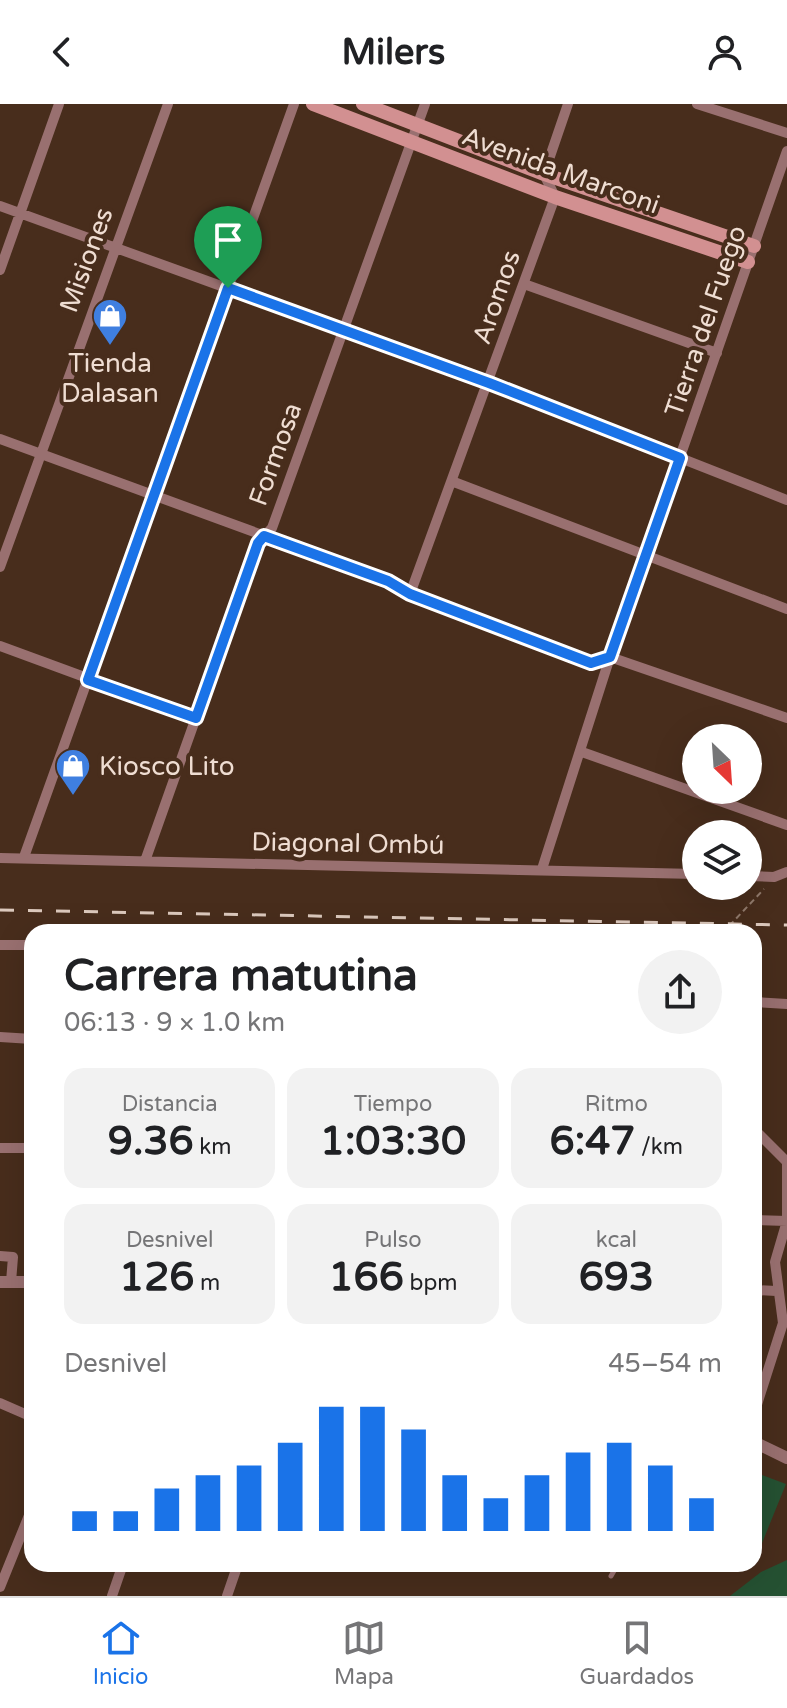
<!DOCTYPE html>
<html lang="es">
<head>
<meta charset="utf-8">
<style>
	:root { --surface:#fff; --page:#f2f2f2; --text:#202124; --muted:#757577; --line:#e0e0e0; --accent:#1a73e8 }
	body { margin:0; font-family:"Varela Round",sans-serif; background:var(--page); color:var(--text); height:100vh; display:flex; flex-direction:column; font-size:30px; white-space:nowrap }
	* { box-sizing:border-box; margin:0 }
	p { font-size:26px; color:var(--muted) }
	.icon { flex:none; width:44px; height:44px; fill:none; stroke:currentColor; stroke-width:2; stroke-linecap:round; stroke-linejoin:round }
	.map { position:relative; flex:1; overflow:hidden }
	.panel { position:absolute; left:24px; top:820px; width:738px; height:648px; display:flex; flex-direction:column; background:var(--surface); border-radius:24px; box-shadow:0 8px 32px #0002 }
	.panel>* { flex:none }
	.needle { width:52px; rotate:155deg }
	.controls { position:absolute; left:682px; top:620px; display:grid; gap:16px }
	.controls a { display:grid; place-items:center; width:80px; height:80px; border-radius:50%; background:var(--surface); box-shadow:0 8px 32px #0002; font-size:40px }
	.pin { position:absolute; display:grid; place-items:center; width:68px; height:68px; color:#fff; margin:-82px -34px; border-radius:50% 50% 50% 0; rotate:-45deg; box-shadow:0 0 8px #0007 }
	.pin .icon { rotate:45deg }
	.round { display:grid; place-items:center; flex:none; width:84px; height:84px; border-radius:42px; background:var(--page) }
	.headline { display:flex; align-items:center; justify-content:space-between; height:136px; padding:0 40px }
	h1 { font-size:44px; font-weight:700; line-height:60px }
	.metrics { display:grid; grid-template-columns:repeat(3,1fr); gap:12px; height:136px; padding:8px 40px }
	.metrics div { display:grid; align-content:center; border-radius:20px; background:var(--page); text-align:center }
	.metrics b { font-size:40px; font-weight:700 }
	.metrics small { font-size:22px; font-weight:400 }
	.metrics p { font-size:22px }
	.chart { height:224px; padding:16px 40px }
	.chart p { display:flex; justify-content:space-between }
	.chart svg { width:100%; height:144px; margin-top:8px; stroke:var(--accent); stroke-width:6 }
	header { display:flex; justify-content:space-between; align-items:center; height:104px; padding:0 40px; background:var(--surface); font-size:36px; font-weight:700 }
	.tabs { display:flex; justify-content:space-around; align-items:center; height:112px; border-top:2px solid var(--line); background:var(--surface); font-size:22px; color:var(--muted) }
	.tabs a { display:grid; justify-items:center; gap:4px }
	.tabs .current { color:var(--accent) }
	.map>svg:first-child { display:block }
	.green { fill:#255132 }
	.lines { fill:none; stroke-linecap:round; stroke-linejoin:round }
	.path { stroke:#917a6c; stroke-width:2; stroke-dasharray:6 4; stroke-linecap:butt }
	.service { stroke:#997070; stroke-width:5 }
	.minor { stroke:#997070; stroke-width:10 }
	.tertiary { stroke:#997070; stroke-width:12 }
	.secondary { stroke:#d29091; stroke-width:14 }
	.rail { stroke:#dcc9bd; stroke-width:3; stroke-dasharray:14 14; stroke-linecap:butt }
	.route-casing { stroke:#fff; stroke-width:16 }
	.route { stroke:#1a73e8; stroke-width:10 }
	.labels { text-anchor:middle; stroke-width:8; stroke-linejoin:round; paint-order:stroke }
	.street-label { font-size:26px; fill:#efddd2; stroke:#482d1c }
	.poi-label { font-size:26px; fill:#efddd2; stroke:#482d1c }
</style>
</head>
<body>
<header><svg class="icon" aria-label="back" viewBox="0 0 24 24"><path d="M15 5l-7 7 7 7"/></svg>Milers<svg class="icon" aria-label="person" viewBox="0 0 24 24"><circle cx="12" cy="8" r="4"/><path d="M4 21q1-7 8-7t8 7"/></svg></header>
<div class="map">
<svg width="787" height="1492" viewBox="0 0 787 1492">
	<rect width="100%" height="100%" fill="#482d1c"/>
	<path class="green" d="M754 1368 786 1380 758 1449 754 1447Z
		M787 1456V1492H730L761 1468Z"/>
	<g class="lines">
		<path class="path" d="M695 826V828
			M710 828 731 820 764 785"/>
		<path class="service" d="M611 1472 618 1460"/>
		<path class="minor" d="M697 0 787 29
			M0 102 489 279 787 396
			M0 166 59 0
			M524 180 717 249
			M0 335 388 477 410 490 591 559 610 553 787 614
			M454 378 787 505
			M0 463 168 0
			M410 490 555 93 544 70 568 0
			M0 542 196 614
			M582 648 787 721
			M24 753 294 0
			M0 754 696 770
			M145 757 258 439 272 424 425 0
			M542 765 610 553 787 47
			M748 772 774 773 787 768
			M0 841H32
			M754 898 787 900
			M0 933 32 935
			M754 1025 787 1058V1117L775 1158 783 1219 754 1310
			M0 1044H32
			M30 1044 32 935
			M754 1116 787 1117
			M0 1152 13 1153 11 1178
			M754 1186 776 1187
			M0 1299 32 1313
			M0 1483 32 1404
			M112 1492 123 1460
			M227 1492 238 1460"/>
		<path class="tertiary" d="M0 1178H32
			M754 1338 787 1354"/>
		<path class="secondary" d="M313 0 555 93 748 158
			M363 0 544 70 754 142"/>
		<path class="rail" d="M0 806 787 821"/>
	</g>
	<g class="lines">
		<defs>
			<path id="route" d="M228 184 489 279 680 354 610 553 591 559 410 490 388 477 264 432 258 439 196 614 88 576Z"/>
		</defs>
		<use href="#route" class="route-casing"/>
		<use href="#route" class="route"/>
	</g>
	<defs>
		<symbol id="shop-pin" viewBox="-11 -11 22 30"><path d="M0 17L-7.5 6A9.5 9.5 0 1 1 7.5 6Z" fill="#3f7fe0" stroke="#482d1c"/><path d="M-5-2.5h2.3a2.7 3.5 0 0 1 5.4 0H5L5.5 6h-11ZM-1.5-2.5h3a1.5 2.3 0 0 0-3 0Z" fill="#fff"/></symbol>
	</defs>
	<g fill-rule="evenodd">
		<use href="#shop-pin" x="90" y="192" width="40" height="54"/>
		<use href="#shop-pin" x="53" y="642" width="40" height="54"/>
	</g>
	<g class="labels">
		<g class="street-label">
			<text transform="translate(561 66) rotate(20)" y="9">Avenida Marconi</text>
			<text transform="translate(86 156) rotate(-70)" y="9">Misiones</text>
			<text transform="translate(496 193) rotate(-71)" y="9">Aromos</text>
			<text transform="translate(705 217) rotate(-71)" y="9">Tierra del Fuego</text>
			<text transform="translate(275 350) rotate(-70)" y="9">Formosa</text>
			<text transform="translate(348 739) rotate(1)" y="9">Diagonal Ombú</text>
		</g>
		<g class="poi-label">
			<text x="110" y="268">Tienda<tspan x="110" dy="30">Dalasan</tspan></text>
			<text x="99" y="671" text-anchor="start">Kiosco Lito</text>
		</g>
	</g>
</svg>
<div class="controls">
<a><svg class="needle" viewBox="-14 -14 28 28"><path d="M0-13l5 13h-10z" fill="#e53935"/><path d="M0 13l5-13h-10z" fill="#757577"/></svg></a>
<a><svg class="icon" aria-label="layers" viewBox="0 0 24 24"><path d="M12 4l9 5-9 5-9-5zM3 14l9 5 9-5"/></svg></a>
</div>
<div class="pin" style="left:228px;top:184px;background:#1e9e55"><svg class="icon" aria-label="arrive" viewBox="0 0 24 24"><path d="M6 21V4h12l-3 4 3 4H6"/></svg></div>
<section class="panel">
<div class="headline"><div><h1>Carrera matutina</h1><p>06:13 · 9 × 1.0 km</p></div><a class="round"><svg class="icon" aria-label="share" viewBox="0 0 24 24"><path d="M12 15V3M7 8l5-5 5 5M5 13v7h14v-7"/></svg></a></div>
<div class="metrics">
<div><p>Distancia</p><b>9.36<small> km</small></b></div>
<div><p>Tiempo</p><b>1:03:30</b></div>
<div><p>Ritmo</p><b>6:47<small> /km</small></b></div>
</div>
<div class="metrics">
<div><p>Desnivel</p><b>126<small> m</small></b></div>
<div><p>Pulso</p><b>166<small> bpm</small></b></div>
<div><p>kcal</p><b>693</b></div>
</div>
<div class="chart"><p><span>Desnivel</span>45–54 m</p>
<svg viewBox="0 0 160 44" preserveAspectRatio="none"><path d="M5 44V38M15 44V38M25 44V31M35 44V27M45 44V24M55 44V17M65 44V6M75 44V6M85 44V13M95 44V27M105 44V34M115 44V27M125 44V20M135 44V17M145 44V24M155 44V34"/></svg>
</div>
</section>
</div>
<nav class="tabs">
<a class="current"><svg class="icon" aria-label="home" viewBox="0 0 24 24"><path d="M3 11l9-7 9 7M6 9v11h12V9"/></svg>Inicio</a>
<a><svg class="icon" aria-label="map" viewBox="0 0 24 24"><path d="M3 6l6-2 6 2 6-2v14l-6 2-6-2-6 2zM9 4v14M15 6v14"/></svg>Mapa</a>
<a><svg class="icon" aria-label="saved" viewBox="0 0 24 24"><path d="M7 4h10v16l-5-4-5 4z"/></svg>Guardados</a>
</nav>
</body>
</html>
